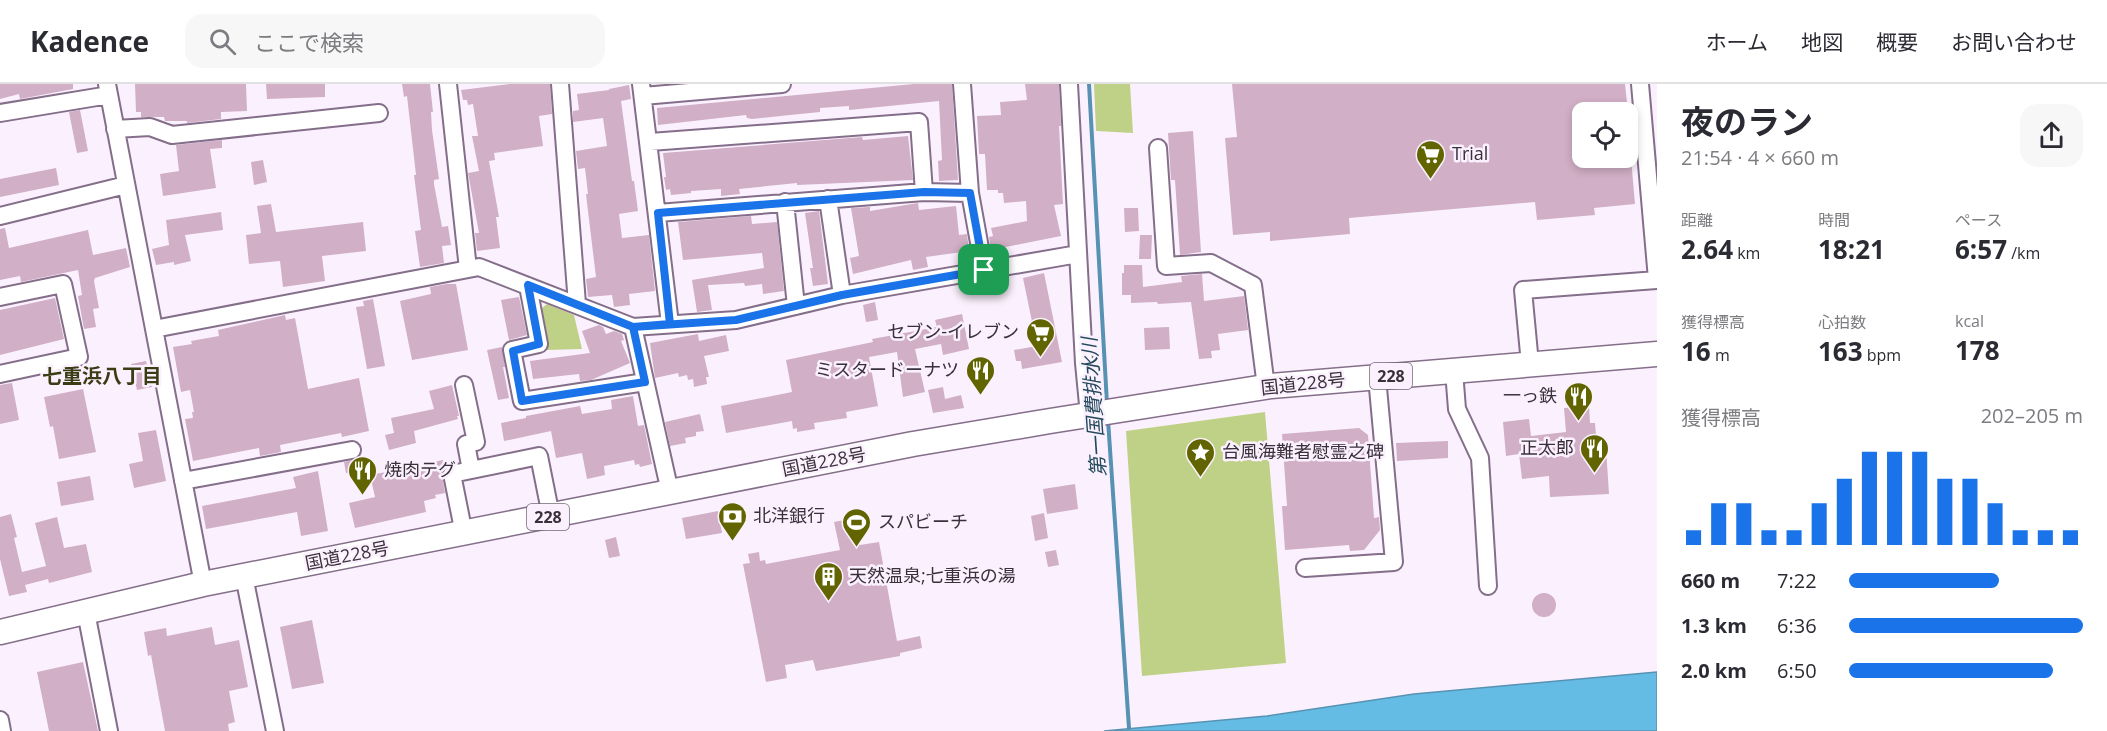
<!DOCTYPE html>
<html lang="ja">
<head>
<meta charset="utf-8">
<style>
	:root { --surface:#fff; --page:#f7f7f7; --text:#2b2b33; --muted:#7c7c81; --line:#e1e1e2; --accent:#1a73e8 }
	body { margin:0; font-family:"Open Sans","Noto Sans JP",sans-serif; background:var(--page); color:var(--text); height:100vh; display:flex; flex-direction:column; font-size:22px; white-space:nowrap }
	* { box-sizing:border-box; margin:0 }
	p { font-size:20px; color:var(--muted) }
	.icon { flex:none; width:33px; height:33px; fill:none; stroke:currentColor; stroke-width:2; stroke-linecap:round; stroke-linejoin:round }
	.map { position:relative; flex:1; overflow:hidden }
	.side { display:flex; flex-direction:column; background:var(--surface); width:450px }
	.side>* { flex:none }
	.fabs { position:absolute; left:1572px; top:18px; display:grid; gap:12px }
	.fabs a { display:grid; place-items:center; width:66px; height:66px; border-radius:12px; background:var(--surface); box-shadow:0 3px 9px #0003; font-size:30px }
	.pin { position:absolute; display:grid; place-items:center; width:51px; height:51px; color:#fff; margin:-26px; border-radius:12px; box-shadow:0 3px 9px #0006 }
	.round { display:grid; place-items:center; flex:none; width:63px; height:63px; border-radius:18px; background:var(--page) }
	.headline { display:flex; align-items:center; justify-content:space-between; height:102px; padding:0 24px }
	h1 { font-size:33px; font-weight:700; line-height:45px }
	.figures { display:grid; grid-template-columns:repeat(3,1fr); gap:9px; height:102px; padding:6px 24px }
	.figures div { display:grid; align-content:center }
	.figures b { font-size:26px; font-weight:700 }
	.figures small { font-size:16px; font-weight:400 }
	.figures p { font-size:16px }
	.chart { height:168px; padding:12px 24px }
	.chart p { display:flex; justify-content:space-between }
	.chart svg { width:100%; height:108px; margin-top:6px; stroke:var(--accent); stroke-width:6 }
	ul { padding:0 24px; list-style:none; font-size:20px }
	li { display:grid; grid-template-columns:96px 72px 1fr; align-items:center; height:45px }
	li i { height:15px; border-radius:8px; background:var(--accent) }
	header { display:flex; align-items:center; gap:36px; box-sizing:border-box; height:84px; padding:0 30px; background:var(--surface); border-bottom:2px solid var(--line) }
	header strong { font-size:28px }
	nav { display:flex; gap:33px; margin-inline-start:auto; font-size:21px }
	.search { width:420px; height:54px; background:var(--page); display:flex; align-items:center; gap:15px; box-sizing:border-box; padding:0 21px; border-radius:18px; color:var(--muted); font-size:22px }
	main { display:flex; flex:1; min-height:0 }
	.map>svg:first-child { display:block }
	.green { fill:#bfd187 }
	.water { fill:#64bce4; stroke:#5792b2; stroke-width:1.5 }
	.lines { fill:none; stroke-linecap:round; stroke-linejoin:round }
	.stream { stroke:#5792b2; stroke-width:4 }
	.building { fill:#d1afc6 }
	.minor-casing { stroke:#846e8a; stroke-width:20 }
	.highway-casing { stroke:#846e8a; stroke-width:27 }
	.minor { stroke:#fff; stroke-width:16 }
	.highway { stroke:#fff; stroke-width:24 }
	.route-casing { stroke:#fff; stroke-width:12 }
	.route { stroke:#1a73e8; stroke-width:8 }
	.labels { text-anchor:middle; stroke-width:5; stroke-linejoin:round; paint-order:stroke }
	.shield { fill:#fbf1fe; stroke:#736a76; stroke-width:1.5 }
	.shield-label { font-size:16px; font-weight:bold; fill:#39303c }
	.poi-label { font-size:18px; fill:#39303c; stroke:#fbf1fe; text-anchor:start }
	.street-label { font-size:18px; fill:#39303c; stroke:#fbf1fe }
	.neighbourhood-label { font-size:20px; font-weight:bold; fill:#3a3c14; stroke:#fbf1fe }
	.water-label { font-size:20px; font-style:italic; fill:#23495b; stroke:#fbf1fe }
</style>
</head>
<body>
<header>
<strong>Kadence</strong>
<div class="search"><svg class="icon" aria-label="search" viewBox="0 0 24 24"><circle cx="10" cy="10" r="6"/><path d="M15 15l6 6"/></svg>ここで検索</div>
<nav><a>ホーム</a><a>地図</a><a>概要</a><a>お問い合わせ</a></nav>
</header>
<main>
<div class="map">
<svg width="1657" height="647" viewBox="0 0 1657 647">
	<rect width="100%" height="100%" fill="#fbf1fe"/>
	<path class="green" d="M1094 0H1130L1133 49 1096 47Z
		M547 220 574 231 582 265 547 266 538 227Z
		M1265 328 1286 579 1142 592 1126 347Z"/>
	<path class="water" d="M1657 588V647H1104L1267 632 1414 610Z"/>
	<g class="lines">
		<path class="stream" d="M1089 0 1107 320
			M1108 336 1129 644"/>
	</g>
	<path class="building" d="M0 0H73V5L20 15 19 10 0 15Z
		M135 0H246L247 27 221 28V35L187 39V37H165L164 33H141V28H136Z
		M266 0H325V13L267 15Z
		M402 0H430L433 28H431L432 46 439 95 434 96V100L442 143 448 142 451 161 442 162 444 179 420 183 415 147 421 146 414 91H416L407 12 404 13Z
		M510 0H550L552 30 539 32 543 62 494 69 495 76 489 77 499 133H496L500 164 477 167 475 149H479L468 89 479 87 472 52H478L473 20 468 21 467 16H463L461 6Z
		M914 0H952L958 96 939 97 938 77 942 76 939 17 849 26V22L820 24V28L790 31 752 35 747 34 746 31 658 41 657 24Z
		M1025 0H1059L1061 42H1059L1063 120 1054 121 1061 152 991 166 989 153 993 152 991 144 1027 137 1026 117 1004 119 1003 109H998V106H987L985 70H979L977 32 1001 31 1000 18 1027 16Z
		M1232 0H1625L1628 28H1582V74H1631L1635 120 1594 124 1595 131 1537 136 1535 118 1349 134 1350 150 1270 157V148L1233 151 1225 54 1237 53Z
		M629 1 631 15 621 17 632 97H634L638 127 619 130 622 154 649 151 655 207 629 210 630 221 614 223 612 211 588 213 586 195 596 193 587 119 586 110H588L585 84 578 85 576 67 607 62 603 34 573 38V27L579 26 577 10 609 6V5Z
		M80 26 88 67 77 69 69 28Z
		M1193 47 1201 168 1180 171 1175 96H1171L1168 49Z
		M908 52 913 96 797 101V99L739 105 740 110 721 112V105L691 107V109L671 111 670 105 666 106 664 93H666L663 69 862 53 863 56Z
		M222 56V64L210 65 216 104 163 112 160 90 179 87 176 61Z
		M263 76 267 98 254 101 251 78Z
		M56 84 59 101 0 113V95Z
		M918 119 919 126 956 122 959 151 967 150 969 167 926 173 928 183 913 186 911 176 853 190 850 174 859 172 851 124 870 123V127Z
		M271 120 276 148 363 138 366 167 322 172 325 197 283 203 280 177 249 180 246 151 261 149 257 122Z
		M1124 124H1138L1139 147 1125 148Z
		M819 127 828 200 813 202 810 184H813L805 129Z
		M221 128 223 146 185 151 191 177 174 181V178L156 181 152 165 169 161 166 136Z
		M751 132 752 140 777 138 784 207 763 210 762 200 745 202 744 199 708 201 712 226 697 228 692 196 764 184 762 169 683 176 678 138Z
		M5 144 9 164 88 146 93 171 126 164 130 183 95 194 94 197 99 224 93 225 96 243 84 245 78 212 82 211 78 186 21 198 20 192 0 196V145Z
		M1140 151H1152L1151 175H1139Z
		M1124 181H1142L1143 203 1182 198 1181 192 1202 190 1204 217 1244 212 1248 246 1218 250 1220 266 1211 267 1212 274 1199 275 1191 218 1158 220 1157 218 1131 219V211H1122V189H1124Z
		M1044 189 1062 278 1022 285 1021 277H1016L1014 266 1037 262 1023 194Z
		M447 200H456L468 266 412 276 400 217 431 210 430 203Z
		M519 213 527 251 509 256 501 216Z
		M55 214 64 255 0 271V226Z
		M373 215 385 282 367 285 356 223 364 222 363 217Z
		M875 218 878 236 866 238 863 221Z
		M962 230 969 265 943 271 941 260 915 265 925 308 903 313 897 268 869 273 878 322 846 328 847 334 814 339 815 345 797 348V344L793 345 792 337 726 349 721 322 792 308 786 276 873 258 872 255 937 243 935 236Z
		M285 231 286 236 295 234 308 305 359 294 369 347 342 353 341 349 280 361 281 368 260 372 259 364 193 377 185 335 193 334 192 328H194L190 306 181 308 173 263 192 260 191 257 219 252 218 246Z
		M599 241 603 243 606 250 614 247 622 250 624 256 621 257 630 279 591 296 580 297 579 290 533 295 530 277 590 269 582 247Z
		M1169 243 1170 265 1145 266 1144 244Z
		M698 250 699 257 726 251 729 267 704 272 709 293H706L707 300 694 303 693 295 688 296 687 291 679 293 678 289 655 294 650 259Z
		M502 263 505 283H503L509 314 498 316 487 266Z
		M146 277 152 303 137 306 131 280Z
		M12 299 19 336 0 340V301Z
		M452 301 459 332H457L458 335 414 347 416 359 389 366 385 351 394 349 391 334 434 325 429 307Z
		M943 303 945 315 961 311 964 324 933 329 928 306Z
		M83 305 96 368 59 375 53 342 50 343 44 313Z
		M633 312 638 342 644 341 652 380 640 383 639 380 635 381 634 376 604 382 605 391 587 395 582 369 556 374 551 347 504 357 501 339 526 334V332L580 322 582 330 612 325 611 316Z
		M1589 322 1590 339H1595L1597 365 1606 364 1609 410 1550 413 1549 392 1522 395 1519 370 1506 372 1503 338 1529 335 1531 352 1566 348 1564 324Z
		M700 330 704 347 696 348V352L685 354 686 359 670 362 665 338Z
		M1359 344 1368 351 1374 434 1379 433 1380 446 1364 466 1350 467 1349 461 1285 466 1282 422H1287L1282 350Z
		M156 346 166 397 134 404 129 380 143 377 138 349Z
		M1448 357V374L1397 377 1396 359Z
		M357 375 358 388 346 389 344 378Z
		M443 376 445 383 442 391 445 409 435 411 436 414 424 417 426 428 355 444 349 419 375 413 370 391 386 388V392L434 383 433 378Z
		M318 387 328 447 301 452 297 428 206 445 202 422 296 404 293 393Z
		M90 392 94 416 61 422 57 398Z
		M1075 400 1078 425 1047 430 1043 405Z
		M718 427 722 449 686 455 682 434Z
		M1044 429 1048 454 1035 457 1031 432Z
		M11 430 17 453 14 454 22 488 46 482 35 439 57 433 64 464 86 460 92 488 49 499 48 495 25 501 27 508 9 512 0 475V433Z
		M855 434 860 461 879 458 897 557 920 552 922 564 900 569V572L816 587 813 576 785 581 787 594 766 598 743 480 750 479 748 470 759 468 760 477 765 476 766 480 840 466 834 438Z
		M616 453 620 472 609 474 605 456Z
		M1056 466 1059 481 1048 483 1045 468Z
		M1532 521a12 12 0 1 1 24 0a12 12 0 1 1-24 0Z
		M312 536 324 599 292 605 280 543Z
		M212 543 215 561 239 556 248 603 229 607 235 638 228 640 229 647H165L151 571 148 572 144 548 166 544 167 552Z
		M83 578 98 647H49L37 588Z"/>
	<g class="lines">
		<defs>
			<path id="minor" d="M107 0 203 500
				M448 0 468 185
				M560 0 577 220
				M641 0 670 240
				M962 0 970 109 984 186
				M1069 0 1084 279 1089 331
				M1640 0 1657 195
				M643 12 782 0
				M0 29 109 11
				M115 45 150 43 172 51 379 29
				M650 58 919 38 924 108
				M1158 64 1166 182 1211 179 1253 201 1266 303
				M828 115 842 211
				M785 118 796 222
				M658 129 924 108 970 109
				M0 132 126 101
				M528 202 539 260 512 266 522 317 645 298
				M0 213 63 200 79 273 0 290
				M633 243 670 408
				M154 245 479 183 633 243 736 236 842 211 1078 170
				M1530 280 1523 206 1657 196
				M1454 287 1457 325 1480 374 1488 502
				M464 301 476 358 466 360 471 386
				M183 397 352 366
				M464 450 452 390 539 372 551 432
				M1305 484 1394 478 1377 293
				M244 492 275 647
				M86 528 109 647
				M0 636 2 647"/>
			<path id="highway" d="M0 548 203 500 913 360 1050 337 1271 302 1657 270"/>
		</defs>
		<use href="#minor" class="minor-casing"/>
		<use href="#highway" class="highway-casing"/>
		<use href="#minor" class="minor"/>
		<use href="#highway" class="highway"/>
	</g>
	<g class="lines">
		<defs>
			<path id="route" d="M984 186 842 211 736 236 633 243 528 201 539 260 513 267 522 317 645 298 633 243 670 240 658 129 924 108 970 109 984 186"/>
		</defs>
		<use href="#route" class="route-casing"/>
		<use href="#route" class="route"/>
	</g>
	<defs>
		<symbol id="supermarket-pin" viewBox="-11 -11 22 30"><path d="M0 17L-7.5 6A9.5 9.5 0 1 1 7.5 6Z" fill="#626400" stroke="#fbf1fe"/><path d="M-6-5.5h2.5l.6 2H6L4.5 2H-2.5L-4.4-4H-6ZM-1.5 3.2a1.3 1.3 0 1 0 .1 0ZM3 3.2a1.3 1.3 0 1 0 .1 0Z" fill="#fff"/></symbol>
		<symbol id="restaurant-pin" viewBox="-11 -11 22 30"><path d="M0 17L-7.5 6A9.5 9.5 0 1 1 7.5 6Z" fill="#626400" stroke="#fbf1fe"/><path d="M-5-6h1v4h1v-4h1v4h1v-4h1v5L-1.5 .5V6h-2V.5L-5-1ZM5-6V6H3V1.5H1.5Q1.5-4 5-6Z" fill="#fff"/></symbol>
		<symbol id="sight-pin" viewBox="-11 -11 22 30"><path d="M0 17L-7.5 6A9.5 9.5 0 1 1 7.5 6Z" fill="#626400" stroke="#fbf1fe"/><path d="M0-6L1.8-2.2L6-1.7L2.9 1.2L3.7 5.4L0 3.3L-3.7 5.4L-2.9 1.2L-6-1.7L-1.8-2.2Z" fill="#fff"/></symbol>
		<symbol id="bank-pin" viewBox="-11 -11 22 30"><path d="M0 17L-7.5 6A9.5 9.5 0 1 1 7.5 6Z" fill="#626400" stroke="#fbf1fe"/><path d="M-6-4H6V4H-6ZM0-2.3a2.3 2.3 0 1 0 0 4.6a2.3 2.3 0 1 0 0-4.6Z" fill="#fff"/></symbol>
		<symbol id="stadium-pin" viewBox="-11 -11 22 30"><path d="M0 17L-7.5 6A9.5 9.5 0 1 1 7.5 6Z" fill="#626400" stroke="#fbf1fe"/><path d="M0-5a6.5 5 0 1 0 0 10a6.5 5 0 1 0 0-10ZM-3.5-1.8h7v3.6h-7Z" fill="#fff"/></symbol>
		<symbol id="building-pin" viewBox="-11 -11 22 30"><path d="M0 17L-7.5 6A9.5 9.5 0 1 1 7.5 6Z" fill="#626400" stroke="#fbf1fe"/><path d="M-4-6H4V6H1V3H-1V6H-4ZM-2.5-4.3h1.7v1.8h-1.7ZM.8-4.3h1.7v1.8H.8ZM-2.5-1h1.7V.8h-1.7ZM.8-1h1.7V.8H.8Z" fill="#fff"/></symbol>
	</defs>
	<g fill-rule="evenodd">
		<use href="#supermarket-pin" x="1414" y="54" width="33" height="45"/>
		<use href="#supermarket-pin" x="1024" y="232" width="33" height="45"/>
		<use href="#restaurant-pin" x="964" y="270" width="33" height="45"/>
		<use href="#restaurant-pin" x="1562" y="296" width="33" height="45"/>
		<use href="#restaurant-pin" x="1578" y="348" width="33" height="45"/>
		<use href="#sight-pin" x="1184" y="352" width="33" height="45"/>
		<use href="#restaurant-pin" x="346" y="370" width="33" height="45"/>
		<use href="#bank-pin" x="716" y="416" width="33" height="45"/>
		<use href="#stadium-pin" x="840" y="422" width="33" height="45"/>
		<use href="#building-pin" x="812" y="476" width="33" height="45"/>
	</g>
	<g class="labels">
		<g class="shield">
			<rect x="1370" y="279" width="42" height="26" rx="4.5"/>
			<rect x="527" y="420" width="42" height="26" rx="4.5"/>
		</g>
		<g class="shield-label">
			<text x="1391" y="298">228</text>
			<text x="548" y="439">228</text>
		</g>
		<g class="poi-label">
			<text x="1452" y="76">Trial</text>
			<text x="1019" y="254" text-anchor="end">セブン-イレブン</text>
			<text x="959" y="292" text-anchor="end">ミスタードーナツ</text>
			<text x="1557" y="318" text-anchor="end">一っ鉄</text>
			<text x="1574" y="370" text-anchor="end">正太郎</text>
			<text x="1222" y="374">台風海難者慰霊之碑</text>
			<text x="384" y="392">焼肉テグ</text>
			<text x="753" y="438">北洋銀行</text>
			<text x="878" y="444">スパビーチ</text>
			<text x="849" y="498">天然温泉;七重浜の湯</text>
		</g>
		<g class="street-label">
			<text transform="translate(1303 300) rotate(-6)" y="6">国道228号</text>
			<text transform="translate(824 378) rotate(-11)" y="6">国道228号</text>
			<text transform="translate(347 472) rotate(-11)" y="6">国道228号</text>
		</g>
		<g class="neighbourhood-label">
			<text x="102" y="299">七重浜八丁目</text>
		</g>
		<g class="water-label">
			<text transform="translate(1094 323) rotate(-94)" y="7">第一国費排水川</text>
		</g>
	</g>
</svg>
<div class="fabs">
<a><svg class="icon" aria-label="locate" viewBox="0 0 24 24"><circle cx="12" cy="12" r="6"/><path d="M12 2v4M12 18v4M2 12h4M18 12h4"/></svg></a>
</div>
<div class="pin" style="left:984px;top:186px;background:#1e9e55"><svg class="icon" aria-label="arrive" viewBox="0 0 24 24"><path d="M6 21V4h12l-3 4 3 4H6"/></svg></div>
</div>
<section class="side">
<div class="headline"><div><h1>夜のラン</h1><p>21:54 · 4 × 660 m</p></div><a class="round"><svg class="icon" aria-label="share" viewBox="0 0 24 24"><path d="M12 15V3M7 8l5-5 5 5M5 13v7h14v-7"/></svg></a></div>
<div class="figures">
<div><p>距離</p><b>2.64<small> km</small></b></div>
<div><p>時間</p><b>18:21</b></div>
<div><p>ペース</p><b>6:57<small> /km</small></b></div>
</div>
<div class="figures">
<div><p>獲得標高</p><b>16<small> m</small></b></div>
<div><p>心拍数</p><b>163<small> bpm</small></b></div>
<div><p>kcal</p><b>178</b></div>
</div>
<div class="chart"><p><span>獲得標高</span>202–205 m</p>
<svg viewBox="0 0 160 44" preserveAspectRatio="none"><path d="M5 44V38M15 44V27M25 44V27M35 44V38M45 44V38M55 44V27M65 44V17M75 44V6M85 44V6M95 44V6M105 44V17M115 44V17M125 44V27M135 44V38M145 44V38M155 44V38"/></svg>
</div>
<ul>
<li><b>660 m</b>7:22<i style="width:64%"></i></li>
<li><b>1.3 km</b>6:36<i style="width:100%"></i></li>
<li><b>2.0 km</b>6:50<i style="width:87%"></i></li>
</ul>
</section>
</main>
</body>
</html>
